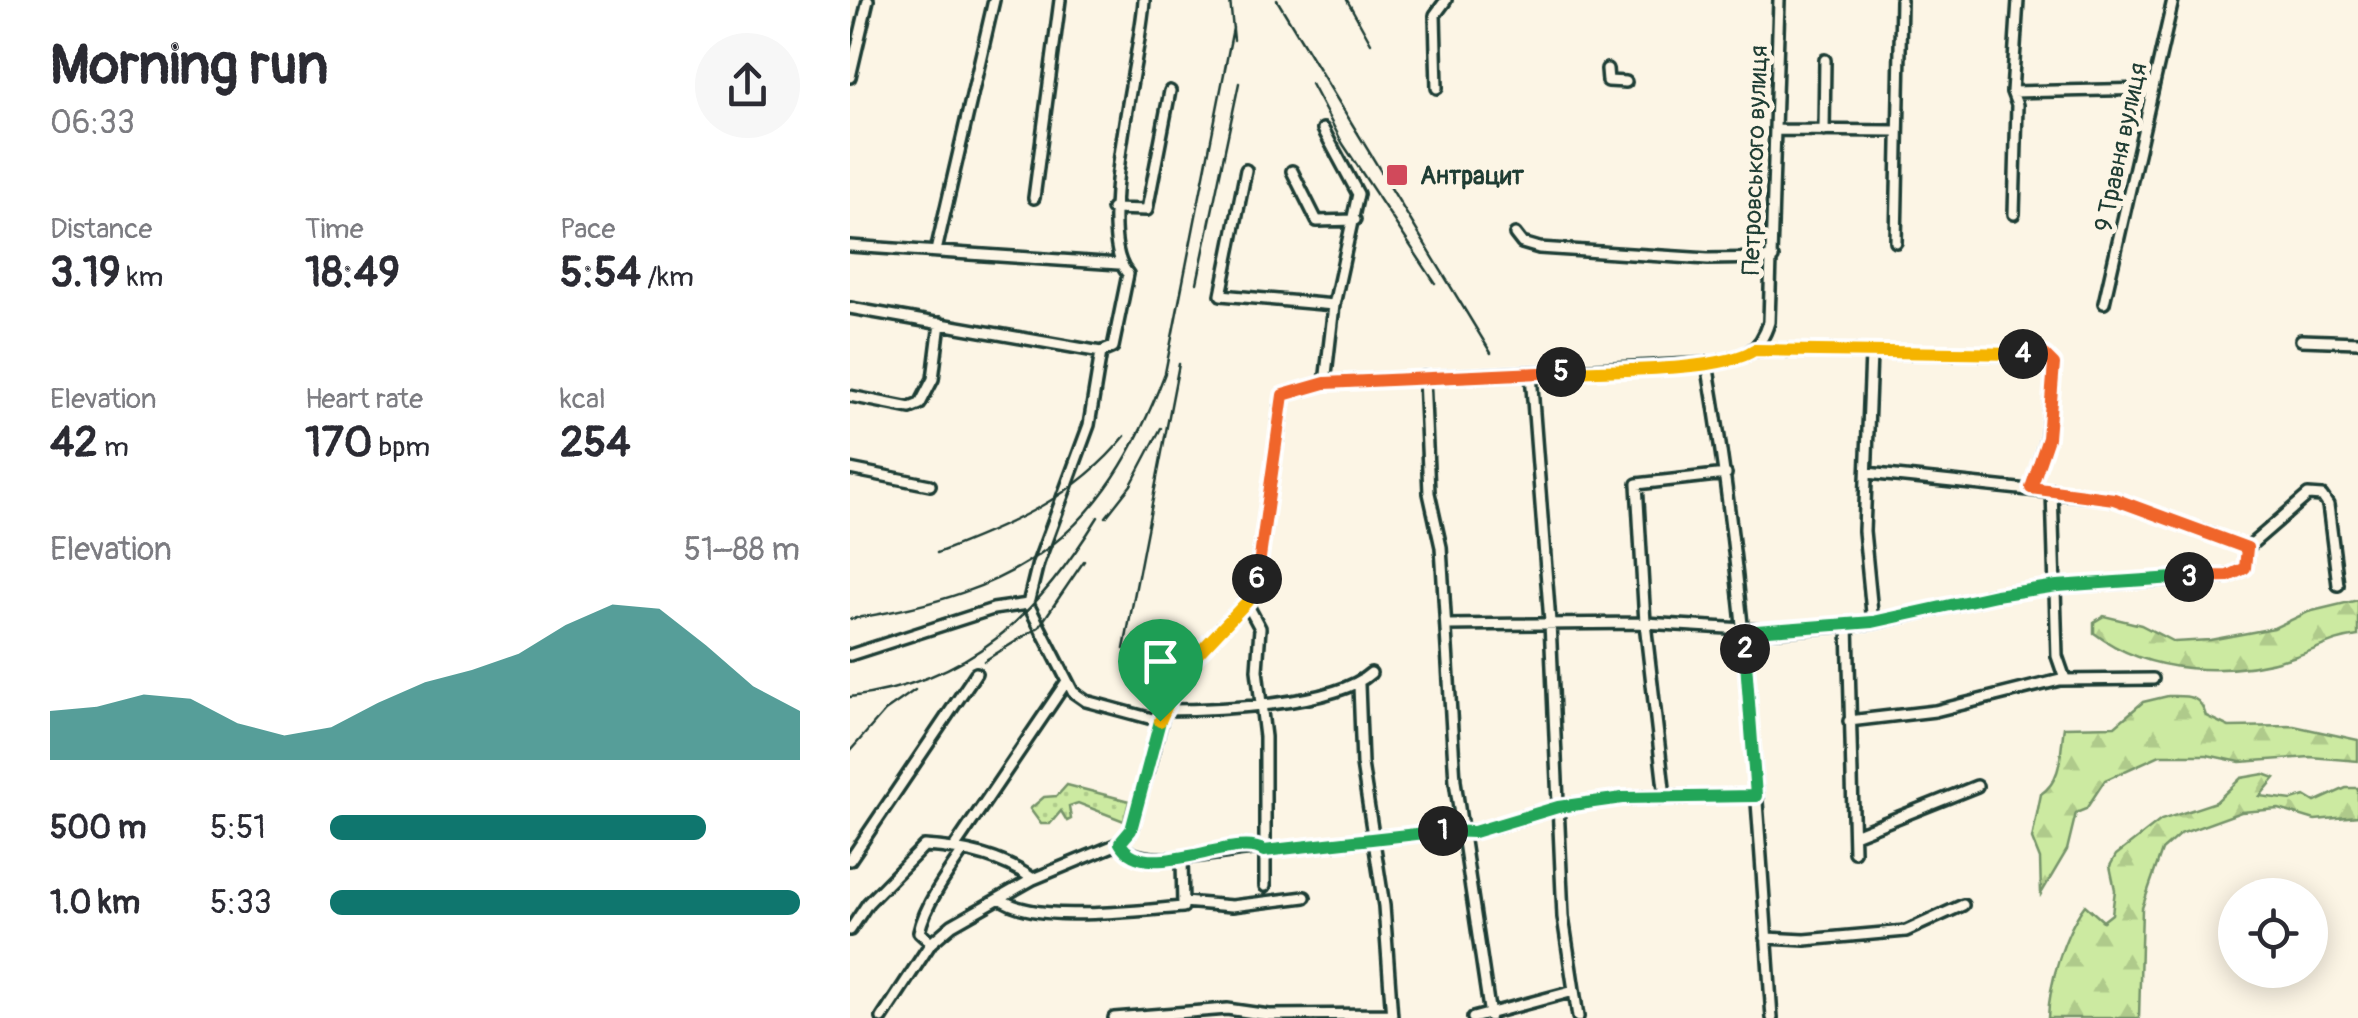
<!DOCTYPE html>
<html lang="en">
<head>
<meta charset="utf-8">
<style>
	:root { --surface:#fff; --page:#f7f7f7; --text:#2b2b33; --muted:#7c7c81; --accent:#0f766e }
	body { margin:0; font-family:Pangolin,sans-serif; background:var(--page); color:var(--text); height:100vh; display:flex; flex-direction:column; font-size:38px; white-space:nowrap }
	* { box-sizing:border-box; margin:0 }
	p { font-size:32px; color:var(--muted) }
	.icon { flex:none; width:55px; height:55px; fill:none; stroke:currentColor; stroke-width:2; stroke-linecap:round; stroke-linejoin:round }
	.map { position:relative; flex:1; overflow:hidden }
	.drawer { display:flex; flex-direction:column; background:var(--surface); width:850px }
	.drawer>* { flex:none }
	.fabs { position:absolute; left:1368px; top:878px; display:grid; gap:20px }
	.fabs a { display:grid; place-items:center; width:110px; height:110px; border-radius:50%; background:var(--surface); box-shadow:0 5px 25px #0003; font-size:50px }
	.pin { position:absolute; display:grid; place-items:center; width:85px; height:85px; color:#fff; margin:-102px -42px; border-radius:50% 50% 50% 0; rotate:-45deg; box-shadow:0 0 10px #0007 }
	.pin .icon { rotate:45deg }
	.km { position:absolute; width:50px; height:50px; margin:-25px; border-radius:50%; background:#222; color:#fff; font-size:28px; line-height:50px; text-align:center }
	.round { display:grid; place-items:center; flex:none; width:105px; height:105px; border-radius:52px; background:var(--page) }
	.headline { display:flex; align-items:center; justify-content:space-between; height:170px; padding:0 50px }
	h1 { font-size:55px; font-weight:800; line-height:75px }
	.metrics { display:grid; grid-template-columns:repeat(3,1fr); gap:15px; height:170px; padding:10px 50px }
	.metrics div { display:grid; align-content:center }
	.metrics b { font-size:42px; font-weight:800 }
	.metrics small { font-size:28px; font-weight:400 }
	.metrics p { font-size:28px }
	.chart { height:280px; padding:20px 50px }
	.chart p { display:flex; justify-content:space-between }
	.chart svg { width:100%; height:180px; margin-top:10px; fill:var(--accent); opacity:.7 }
	ul { padding:0 50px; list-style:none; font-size:32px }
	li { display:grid; grid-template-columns:160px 120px 1fr; align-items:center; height:75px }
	li i { height:25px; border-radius:12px; background:var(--accent) }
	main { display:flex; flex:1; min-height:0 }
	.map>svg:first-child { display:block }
	.grass { fill:url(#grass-dots); stroke:#76946a; stroke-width:2.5 }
	.forest { fill:url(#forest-firs); stroke:#76946a; stroke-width:2.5 }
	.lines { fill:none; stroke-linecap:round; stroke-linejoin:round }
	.minor-casing { stroke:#1f3d34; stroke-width:16 }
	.minor { stroke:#fcf5e5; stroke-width:9 }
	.rail { stroke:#1f3d34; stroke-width:2.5 }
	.split-1-casing { stroke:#fff; stroke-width:20 }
	.split-2-casing { stroke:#fff; stroke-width:20 }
	.split-3-casing { stroke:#fff; stroke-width:20 }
	.split-4-casing { stroke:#fff; stroke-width:20 }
	.split-5-casing { stroke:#fff; stroke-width:20 }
	.split-6-casing { stroke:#fff; stroke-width:20 }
	.split-7-casing { stroke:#fff; stroke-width:20 }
	.split-1 { stroke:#22a559; stroke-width:12 }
	.split-2 { stroke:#22a559; stroke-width:12 }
	.split-3 { stroke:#22a559; stroke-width:12 }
	.split-4 { stroke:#f0652b; stroke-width:12 }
	.split-5 { stroke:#f5b400; stroke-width:12 }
	.split-6 { stroke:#f0652b; stroke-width:12 }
	.split-7 { stroke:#f5b400; stroke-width:12 }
	.poi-dot { fill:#d1495b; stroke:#fcf5e5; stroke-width:4 }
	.labels { text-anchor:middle; stroke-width:10; stroke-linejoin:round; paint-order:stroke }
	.street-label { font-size:25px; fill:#1f3d34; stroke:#fcf5e5 }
	.poi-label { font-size:25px; font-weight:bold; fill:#1f3d34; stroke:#fcf5e5; text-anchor:start }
</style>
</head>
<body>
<main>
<section class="drawer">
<div class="headline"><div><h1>Morning run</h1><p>06:33</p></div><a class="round"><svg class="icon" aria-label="share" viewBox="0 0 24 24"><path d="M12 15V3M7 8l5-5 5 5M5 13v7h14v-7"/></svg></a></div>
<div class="metrics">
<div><p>Distance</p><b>3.19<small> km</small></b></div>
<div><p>Time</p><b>18:49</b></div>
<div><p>Pace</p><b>5:54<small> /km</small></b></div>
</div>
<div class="metrics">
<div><p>Elevation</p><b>42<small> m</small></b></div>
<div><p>Heart rate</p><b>170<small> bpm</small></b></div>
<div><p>kcal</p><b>254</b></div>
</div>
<div class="chart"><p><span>Elevation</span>51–88 m</p>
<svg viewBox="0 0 160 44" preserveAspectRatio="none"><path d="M0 44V32L10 31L20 28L30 29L40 35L50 38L60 36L70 30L80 25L90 22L100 18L110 11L120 6L130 7L140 16L150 26L160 32V44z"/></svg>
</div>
<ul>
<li><b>500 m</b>5:51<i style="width:80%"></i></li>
<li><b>1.0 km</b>5:33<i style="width:100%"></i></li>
</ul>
</section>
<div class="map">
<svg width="1508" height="1018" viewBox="0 0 1508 1018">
	<defs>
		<pattern id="grass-dots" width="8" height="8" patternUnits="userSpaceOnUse" patternTransform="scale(2.5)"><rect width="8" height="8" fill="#cceaa1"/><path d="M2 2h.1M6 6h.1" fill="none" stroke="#afca8b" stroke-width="1.8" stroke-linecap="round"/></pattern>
		<pattern id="forest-firs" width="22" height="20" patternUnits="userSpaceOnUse" patternTransform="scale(2.5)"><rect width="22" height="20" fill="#cceaa1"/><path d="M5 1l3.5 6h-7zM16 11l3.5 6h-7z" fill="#afca8b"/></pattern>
	</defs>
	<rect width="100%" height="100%" fill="#fcf5e5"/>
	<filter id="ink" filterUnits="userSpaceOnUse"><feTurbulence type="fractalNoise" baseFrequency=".01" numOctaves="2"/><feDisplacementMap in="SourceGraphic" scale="20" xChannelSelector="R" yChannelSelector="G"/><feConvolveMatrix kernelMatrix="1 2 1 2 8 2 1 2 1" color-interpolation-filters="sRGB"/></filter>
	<g filter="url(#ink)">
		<path class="grass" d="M217 785 279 801 274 821 228 803 219 806 221 819 217 821 211 811 200 824H191L180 809 194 797 207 796Z"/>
		<path class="forest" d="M1508 600V636C1478 640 1470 649 1443 657 1379 677 1299 675 1244 633V622L1254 616 1291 625 1324 642 1360 640 1424 628 1458 612Z
			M1318 696C1338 696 1350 694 1356 716L1379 727 1444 726 1508 740V761L1460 757 1390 762 1357 755H1310L1255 780 1236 809 1226 813 1217 850 1191 894 1190 859 1182 839 1191 794C1213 779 1210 751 1214 727L1265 726 1293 702Z
			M1414 774 1425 778 1410 796 1442 800 1455 796 1465 802 1496 788H1508V816L1465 820 1429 809 1391 812 1330 834 1312 850 1292 908 1289 1018H1198C1199 984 1214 933 1235 905L1253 921 1262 914 1265 890 1260 866 1266 855 1311 820 1366 802 1391 778Z"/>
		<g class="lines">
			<defs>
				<path id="minor" d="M1168 0 1162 92 1302 89
					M757 69 758 81 776 82
					M0 77 18 0
					M587 88 585 15 596 0
					M1162 92 1167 105 1164 214
					M473 129 508 194 484 305 475 383
					M928 130 1048 131
					M974 131 975 60
					M396 170 371 295 484 305
					M442 171 467 221 505 220
					M184 198 210 0
					M262 209 297 210 320 91
					M665 234 672 243 689 248 858 259 923 258
					M1046 242 1051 0
					M0 246 269 264
					M86 251 144 0
					M1254 303 1323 0
					M0 308 251 352 239 425 188 563 178 604 223 692 236 701 310 721
					M1451 340 1508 342
					M904 350 1195 355 1204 365 1197 437 1181 488
					M251 352 263 347 278 274C242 235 291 59 294 0
					M1021 354 1014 531 1023 623
					M857 363C895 580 907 799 922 1018
					M681 374 700 622 713 917 728 1017
					M574 377 579 493 591 547 605 781 640 1016
					M0 396 60 408 70 404 83 379 90 323
					M0 469 80 485
					M1017 473 1264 499 1397 548
					M1202 490 1207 656 1215 679
					M396 602 410 628 407 670 415 737V886
					M597 625 795 623 927 631 1023 623 1146 595 1207 586 1378 576 1395 568 1397 548 1458 495 1472 496 1478 505 1488 585
					M998 625 1004 852
					M0 655 143 609 178 604
					M509 685 512 764 534 906 542 1018
					M314 710C363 710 485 706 521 673
					M999 721 1085 711 1210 680 1303 679
					M815 797 795 623 787 484 876 474
					M1004 835 1127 786
					M270 843C288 874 381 849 414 848
					M104 848 217 681
					M414 851 614 829 624 832 708 807 772 798 906 796
					M0 860 126 673
					M150 898C182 925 291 910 333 907L332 859
					M333 902 382 906 455 897
					M0 930 18 903 74 846C111 848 153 857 183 879
					M916 938 955 940 1056 931 1113 905
					M81 943 69 932C75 905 97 874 113 851
					M32 1018 81 943 102 925 183 879 270 843 281 830 319 694 332 671 405 592 433 395 475 383 862 363C892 359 910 353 919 322L929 0
					M264 1018 377 1009 419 1015 541 1014
					M623 1018 724 991"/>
			</defs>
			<use href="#minor" class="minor-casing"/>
			<use href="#minor" class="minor"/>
			<path class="rail" d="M380 0 384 40
				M427 0 641 353
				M497 0 521 43
				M461 84 493 144 585 283
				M347 283 389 83
				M256 517 281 485 311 428
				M87 553C158 526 226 497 275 436
				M0 619C171 593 253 537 315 373L383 28
				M274 649 329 364
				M134 661 189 627 234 561
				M0 697C120 682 187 616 248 517
				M0 751 35 711 65 690"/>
		</g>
	</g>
	<g class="lines" filter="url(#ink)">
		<defs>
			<path id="split-1" d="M310 721 281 830 270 843C294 887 385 831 414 851L593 831"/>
			<path id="split-2" d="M593 831 624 832 708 807 772 798 906 796 895 649"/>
			<path id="split-3" d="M895 649 894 632 1023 622 1146 595 1207 586 1339 577"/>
			<path id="split-4" d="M1173 354 1195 355 1204 364 1198 438 1181 488 1264 499 1397 548 1395 568 1378 576 1339 577"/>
			<path id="split-5" d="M711 372C754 370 873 372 904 350L1173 354"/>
			<path id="split-6" d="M407 579 433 395 475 383 711 372"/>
			<path id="split-7" d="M310 721 332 671 406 592 407 579"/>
		</defs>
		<use href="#split-1" class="split-1-casing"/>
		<use href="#split-2" class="split-2-casing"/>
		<use href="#split-3" class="split-3-casing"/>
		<use href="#split-4" class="split-4-casing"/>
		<use href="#split-5" class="split-5-casing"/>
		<use href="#split-6" class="split-6-casing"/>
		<use href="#split-7" class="split-7-casing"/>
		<use href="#split-1" class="split-1"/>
		<use href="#split-2" class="split-2"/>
		<use href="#split-3" class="split-3"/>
		<use href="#split-4" class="split-4"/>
		<use href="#split-5" class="split-5"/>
		<use href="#split-6" class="split-6"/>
		<use href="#split-7" class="split-7"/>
	</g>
	<rect class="poi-dot" x="535" y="163" width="24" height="24" rx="5"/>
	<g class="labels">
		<g class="street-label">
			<text transform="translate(1270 147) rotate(-78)" y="9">9 Травня вулиця</text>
			<text transform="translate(904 160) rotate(-88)" y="9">Петровського вулиця</text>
		</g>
		<g class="poi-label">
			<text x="570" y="184">Антрацит</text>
		</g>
	</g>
</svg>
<div class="fabs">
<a><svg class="icon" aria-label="locate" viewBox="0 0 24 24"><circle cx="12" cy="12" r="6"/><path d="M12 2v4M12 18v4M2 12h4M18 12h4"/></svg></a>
</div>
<div class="pin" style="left:310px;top:721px;background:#1e9e55"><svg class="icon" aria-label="arrive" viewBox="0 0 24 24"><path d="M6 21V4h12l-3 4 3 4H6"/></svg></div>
<b class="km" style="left:593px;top:831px">1</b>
<b class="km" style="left:895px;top:649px">2</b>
<b class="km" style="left:1339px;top:577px">3</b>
<b class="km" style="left:1173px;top:354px">4</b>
<b class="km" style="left:711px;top:372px">5</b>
<b class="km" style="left:407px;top:579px">6</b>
</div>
</main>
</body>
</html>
